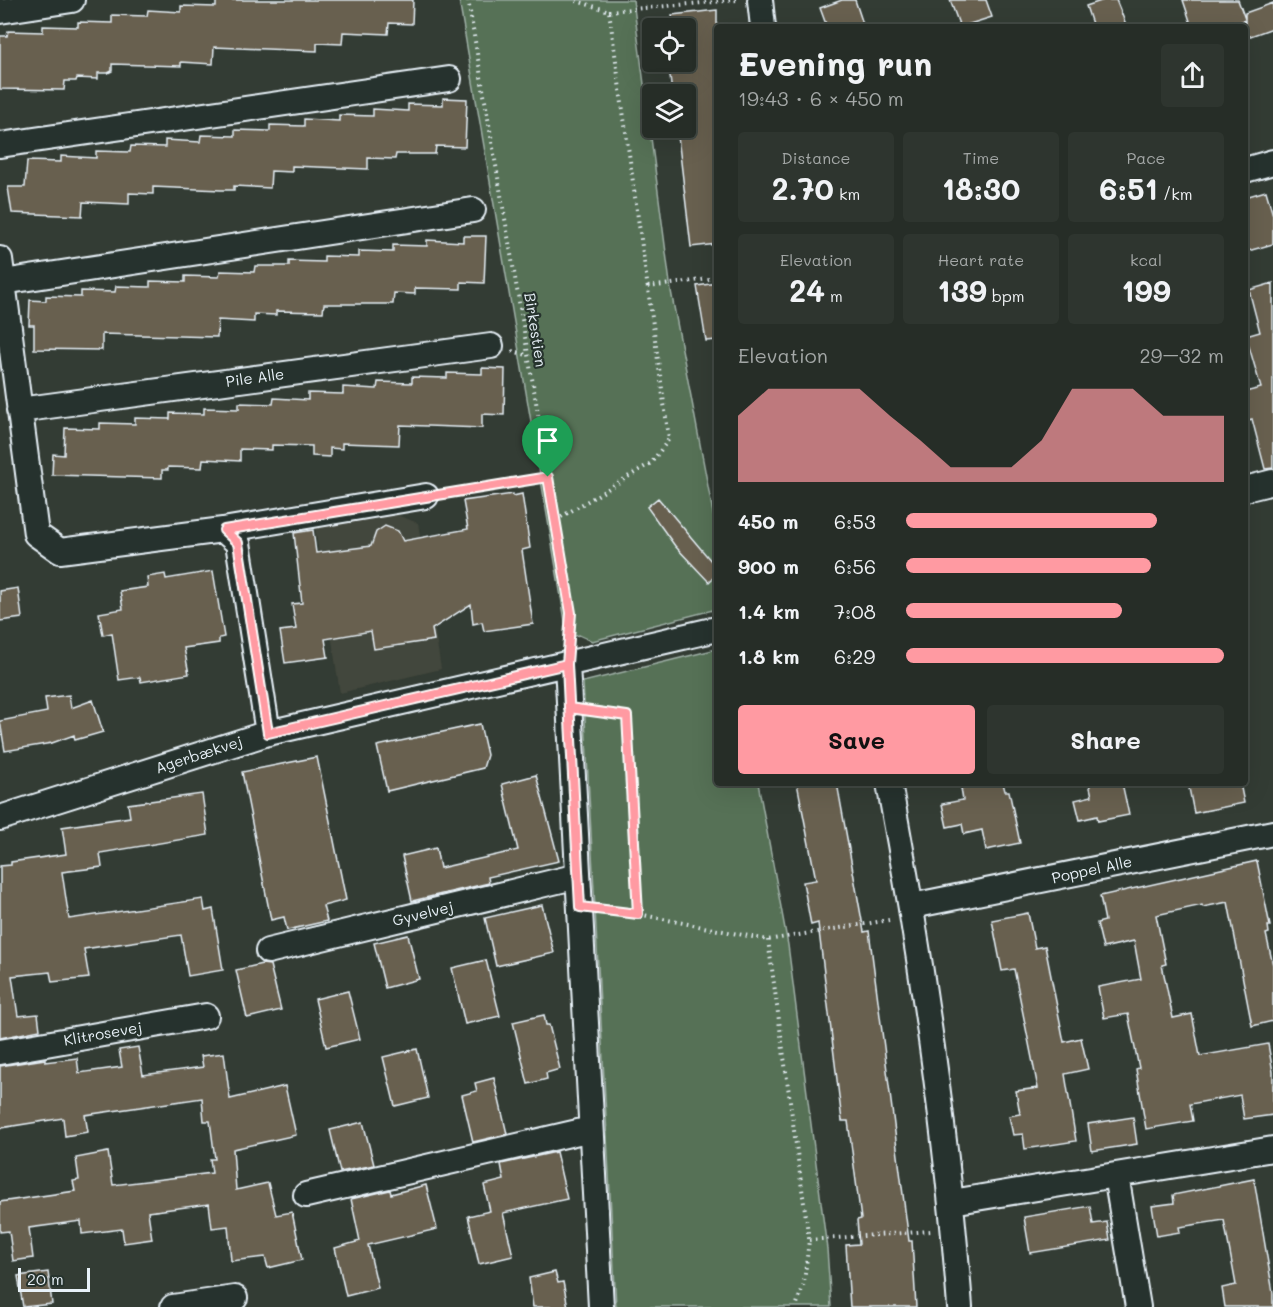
<!DOCTYPE html>
<html lang="en">
<head>
<meta charset="utf-8">
<style>
	:root { --surface:#262d27; --page:#2e352f; --text:#f1f3f6; --muted:#a4a8a7; --line:#424944; --accent:#ff9aa2 }
	body { margin:0; font-family:Mali,sans-serif; background:var(--page); color:var(--text); height:100vh; display:flex; flex-direction:column; font-size:22px; white-space:nowrap }
	* { box-sizing:border-box; margin:0 }
	p { font-size:20px; color:var(--muted) }
	.icon { flex:none; width:33px; height:33px; fill:none; stroke:currentColor; stroke-width:2; stroke-linecap:round; stroke-linejoin:round }
	.map { position:relative; flex:1; overflow:hidden }
	.side { position:absolute; left:714px; top:24px; width:534px; height:762px; display:flex; flex-direction:column; background:var(--surface); border-radius:6px; box-shadow:0 6px 24px #0002,0 0 0 2px var(--line) }
	.side>* { flex:none }
	.buttons { position:absolute; left:642px; top:18px; display:grid; gap:12px }
	.buttons a { display:grid; place-items:center; width:54px; height:54px; border-radius:6px; background:var(--surface); box-shadow:0 6px 24px #0002,0 0 0 2px var(--line); font-size:30px }
	.scale { position:absolute; left:18px; bottom:15px; width:72px; box-sizing:border-box; padding-left:6px; border:3px solid #e8f1f8; border-top:0; font-size:16px; line-height:21px; white-space:nowrap; color:#e8f1f8; -webkit-text-stroke:4px #26332d; paint-order:stroke }
	.pin { position:absolute; display:grid; place-items:center; width:51px; height:51px; color:#fff; margin:-62px -26px; border-radius:50% 50% 50% 0; rotate:-45deg; box-shadow:0 0 6px #0007 }
	.pin .icon { rotate:45deg }
	.round { display:grid; place-items:center; flex:none; width:63px; height:63px; border-radius:6px; background:var(--page) }
	.headline { display:flex; align-items:center; justify-content:space-between; height:102px; padding:0 24px }
	h1 { font-size:33px; font-weight:700; line-height:45px }
	.figures { display:grid; grid-template-columns:repeat(3,1fr); gap:9px; height:102px; padding:6px 24px }
	.figures div { display:grid; align-content:center; border-radius:6px; background:var(--page); text-align:center }
	.figures b { font-size:30px; font-weight:700 }
	.figures small { font-size:16px; font-weight:400 }
	.figures p { font-size:16px }
	.chart { height:168px; padding:12px 24px }
	.chart p { display:flex; justify-content:space-between }
	.chart svg { width:100%; height:108px; margin-top:6px; fill:var(--accent); opacity:.7 }
	.button { display:flex; gap:12px; margin-top:auto; padding:12px 24px }
	.button a { flex:1; height:69px; border-radius:6px; background:var(--accent); color:#111; font-size:24px; font-weight:700; line-height:69px; text-align:center }
	.button a+a { background:var(--page); color:var(--text) }
	ul { padding:0 24px; list-style:none; font-size:20px }
	li { display:grid; grid-template-columns:96px 72px 1fr; align-items:center; height:45px }
	li i { height:15px; border-radius:8px; background:var(--accent) }
	.map>svg:first-child { display:block }
	.built { fill:#43473c }
	.green { fill:#577157; stroke:#a0b1a8; stroke-width:1.5 }
	.building { fill:#676050; stroke:#e8f1f8; stroke-width:1.5 }
	.lines { fill:none; stroke-linecap:round; stroke-linejoin:round }
	.minor-casing { stroke:#e8f1f8; stroke-width:28 }
	.path { stroke:#e8f1f8; stroke-width:4; stroke-dasharray:1.5 4.5; stroke-linecap:butt }
	.minor { stroke:#26332d; stroke-width:24 }
	.route-casing { stroke:#fff; stroke-width:12 }
	.route { stroke:#ff9aa2; stroke-width:8 }
	.labels { text-anchor:middle; stroke-width:4.5; stroke-linejoin:round; paint-order:stroke }
	.street-label { font-size:15px; fill:#e8f1f8; stroke:#26332d }
</style>
</head>
<body>
<div class="map">
<svg width="1273" height="1307" viewBox="0 0 1273 1307">
	<rect width="100%" height="100%" fill="#333c34"/>
	<filter id="ink" filterUnits="userSpaceOnUse"><feTurbulence type="fractalNoise" baseFrequency=".0167" numOctaves="2"/><feDisplacementMap in="SourceGraphic" scale="12" xChannelSelector="R" yChannelSelector="G"/><feConvolveMatrix kernelMatrix="1 2 1 2 8 2 1 2 1" color-interpolation-filters="sRGB"/></filter>
	<g filter="url(#ink)">
		<path class="built" d="M397 515 418 523 441 669 340 693 315 528Z"/>
		<path class="green" d="M459 0H633L671 291 717 534V609L592 641 579 635 568 638Z
			M717 649V783H758L788 945 827 1249 831 1307H616L583 682Z"/>
		<path class="building" d="M216 0H413L412 24 389 23 388 34 343 32 342 44 317 43V51L214 47 213 64 181 62V66L112 64V71L108 73H98V79L77 78 76 81H65L64 90 0 89V36H7L8 31 43 32V26L78 27V22L112 23V15L147 16 148 10 181 12V6L216 7Z
			M842 0H855L864 27H827L820 8Z
			M950 0H986L992 17 960 27Z
			M1104 0H1116L1127 27H1093L1086 6Z
			M1183 0H1238L1245 19V13L1273 3V28L1245 38V20L1225 27H1192Z
			M717 10V244L691 247 677 128H686V94H672L669 67 678 66V62H686V28H674L672 15Z
			M443 98 467 99 465 147 436 146 435 154H396L395 159 368 158V169L292 166V172L271 171 270 188 234 186V190H221L153 187V194L129 193V204L83 202 82 216 12 213 8 187H25L27 161 61 162V156L96 158V151L130 152 131 146 165 147V140L200 142 201 135 235 136V130L270 131V125L304 126V119L339 121V115L373 116V109L408 111V104L443 105Z
			M1266 191 1273 215V244L1248 251 1245 241V197Z
			M463 236H486L484 283 461 282V289L415 288V294L394 293 393 304H324L323 312 276 311V315L254 314V322L218 320 217 337 102 334V350L34 349V325H29L30 300 46 301V296L81 297V291L115 292 116 286 150 287V281L185 282V276L219 277 220 271 254 272 255 266H289V261L324 262V256L359 257V251L393 252V245L427 246V240L463 242Z
			M717 283V340L706 341 697 286Z
			M1273 283V468L1265 469 1252 419 1245 421V392L1261 388 1246 336 1260 332 1249 290Z
			M482 368 505 369 504 415 482 414V428L400 425 399 445 342 443V449L330 448V457L312 456V446L272 445V450L240 449V461L203 459 202 468 168 467V470H162V478L52 475 53 454 64 455 65 428 100 429V423L135 424V418L170 419V413L204 414V408L239 409V403L273 404 274 398 308 400V393L343 394V387L377 389 378 382 412 383V377L447 378V373L482 374Z
			M513 494V496L522 494 530 548 522 550 533 624 484 631 482 622 473 624 471 604 432 629 434 640 374 649 371 631 325 639 328 657 285 663 280 631 296 629 292 604 302 603 294 533 313 530 316 553 371 546 376 532 385 526 398 531 403 541 468 529 463 501Z
			M658 498 717 568V574L709 582 675 546 647 507Z
			M213 571 224 637 219 638V643L184 648 189 674 141 682 140 677 119 680 112 633 103 635 99 613 123 609 120 591 148 587 147 577 165 574 166 579Z
			M18 588 22 618 0 621V591Z
			M69 695 71 708 93 700 103 732 75 740 74 735 52 743 5 751 0 721 47 712 45 698Z
			M480 724 487 755 483 768 387 791 377 746Z
			M317 757 346 900 323 906 327 921 287 930 284 917 271 920 242 772Z
			M536 775 559 861 488 877 489 883 412 901 402 856 436 848 440 868 518 850 502 784Z
			M797 783H837L864 932 869 931 909 1241H912L916 1307H850L846 1245 859 1244 857 1220 861 1219 848 1121H842L818 923 811 925 803 882 816 880Z
			M985 783H1003L1005 791H1009L1020 843 986 850 982 830 964 834 962 824 947 827 942 804 963 800 961 788Z
			M1089 783H1122L1129 815 1098 821 1097 816 1080 820 1075 800 1092 796Z
			M1188 783H1240L1244 803 1194 813Z
			M202 794 208 835 100 853 102 867 62 872 69 919 203 899 205 911 213 909 223 970 188 976 181 935 84 949 89 978 52 982 50 972 12 976 18 1016 38 1014 40 1030 0 1038V866L11 865V862L66 854 62 827 130 817 128 804Z
			M1257 861 1270 926H1268L1269 933 1266 934 1273 965V1021L1252 1026 1228 902 1203 907 1202 905 1156 915 1166 964 1162 965 1173 1018 1192 1014 1200 1056 1268 1044 1273 1072V1115L1244 1119 1240 1095 1190 1104 1193 1121 1146 1129 1136 1069 1139 1068 1128 1014 1104 1018 1098 987 1141 979 1134 941 1103 948 1097 923 1105 921 1100 896Z
			M542 905 554 953 496 966 485 918Z
			M1028 913 1035 948 1045 946 1064 1042 1081 1038 1088 1069 1065 1074 1076 1141 1025 1149 1023 1134 1013 1135 1009 1116 1020 1114 1016 1091 1038 1088 1014 969 1002 971 992 920Z
			M408 935 419 979 385 988 374 943Z
			M486 960 500 1016 465 1024 452 968Z
			M262 964 270 965 281 1010 247 1018 236 970Z
			M348 991 360 1039 326 1047 315 999Z
			M544 1015 546 1025H549L560 1069 546 1073 547 1079 528 1084 513 1022Z
			M138 1047 143 1075 203 1067 201 1056 224 1053 230 1099 285 1086 296 1135 233 1149 236 1190 268 1183 276 1215 292 1212 302 1260 268 1268 265 1257 231 1261 228 1226 212 1228 209 1204 148 1212 152 1239 124 1243 122 1229 82 1234 81 1221 29 1228 33 1258 13 1261 9 1231 0 1232V1202L75 1191 73 1181 79 1180 76 1158 108 1152 113 1185 212 1173 210 1159H215L210 1121H204L202 1098 85 1115 88 1132 65 1136 63 1118 0 1128V1066L45 1059V1062L77 1058 79 1073 122 1067 119 1050Z
			M417 1049 428 1098 395 1106 383 1057Z
			M494 1078 507 1134 473 1142 462 1095 477 1091 475 1083Z
			M1133 1117 1137 1144 1092 1151 1088 1124Z
			M363 1122 374 1165 340 1172 330 1130Z
			M556 1152 567 1199 503 1213 513 1256 479 1264 468 1216 490 1211 484 1185 504 1180 501 1164Z
			M1254 1179 1273 1293V1307H1225L1222 1288 1236 1285 1224 1220 1179 1227 1180 1232 1157 1236 1152 1206 1174 1203 1173 1195Z
			M426 1185 437 1229 368 1245 378 1288 346 1296 335 1248 360 1241 351 1199 390 1190 391 1194Z
			M1090 1206 1093 1224 1107 1222 1110 1240 1030 1253 1024 1217Z
			M48 1272 52 1304 23 1307 18 1276Z
			M555 1272 558 1283 563 1282 568 1307H533L529 1278Z"/>
		<g class="lines">
			<defs>
				<path id="minor" d="M760 0 763 27
					M0 11 72 0
					M0 145 449 79
					M1245 170 1273 162
					M0 259 36 534 60 551 223 530 238 543 268 733
					M3 282 473 210
					M19 410 491 346
					M1245 489 1273 482
					M223 530 426 496
					M567 664 601 1307
					M889 783C921 956 947 1131 960 1307
					M0 818 268 733 717 629
					M912 906 1273 833
					M268 951 578 876
					M0 1052 206 1016
					M1116 1175 1138 1307
					M306 1195 591 1129
					M952 1202 1273 1149
					M173 1307 235 1298"/>
			</defs>
			<use href="#minor" class="minor-casing"/>
			<path class="path" d="M468 0 556 520 571 613 569 639
				M609 11 737 0
				M648 287 717 278
				M512 351 527 355
				M448 492 547 477
				M556 520 651 463 669 439 609 11 573 0
				M594 712 627 716 638 914
				M604 910 638 914 768 940 889 920
				M768 940 809 1240 804 1283 796 1307
				M809 1240 931 1231"/>
			<use href="#minor" class="minor"/>
		</g>
	</g>
	<g class="lines" filter="url(#ink)">
		<defs>
			<path id="route" d="M548 477 571 613 567 664 580 907 638 914 627 716 569 708 567 664 268 733 238 543 224 530 548 477"/>
		</defs>
		<use href="#route" class="route-casing"/>
		<use href="#route" class="route"/>
	</g>
	<g class="labels">
		<g class="street-label">
			<text transform="translate(535 330) rotate(81)" y="5">Birkestien</text>
			<text transform="translate(255 378) rotate(-8)" y="5">Pile Alle</text>
			<text transform="translate(199 755) rotate(-18)" y="5">Agerbækvej</text>
			<text transform="translate(1092 870) rotate(-12)" y="5">Poppel Alle</text>
			<text transform="translate(423 914) rotate(-14)" y="5">Gyvelvej</text>
			<text transform="translate(103 1034) rotate(-10)" y="5">Klitrosevej</text>
		</g>
	</g>
</svg>
<div class="buttons">
<a><svg class="icon" aria-label="locate" viewBox="0 0 24 24"><circle cx="12" cy="12" r="6"/><path d="M12 2v4M12 18v4M2 12h4M18 12h4"/></svg></a>
<a><svg class="icon" aria-label="layers" viewBox="0 0 24 24"><path d="M12 4l9 5-9 5-9-5zM3 14l9 5 9-5"/></svg></a>
</div>
<div class="scale">20 m</div>
<div class="pin" style="left:548px;top:477px;background:#1e9e55"><svg class="icon" aria-label="arrive" viewBox="0 0 24 24"><path d="M6 21V4h12l-3 4 3 4H6"/></svg></div>
<section class="side">
<div class="headline"><div><h1>Evening run</h1><p>19:43 · 6 × 450 m</p></div><a class="round"><svg class="icon" aria-label="share" viewBox="0 0 24 24"><path d="M12 15V3M7 8l5-5 5 5M5 13v7h14v-7"/></svg></a></div>
<div class="figures">
<div><p>Distance</p><b>2.70<small> km</small></b></div>
<div><p>Time</p><b>18:30</b></div>
<div><p>Pace</p><b>6:51<small> /km</small></b></div>
</div>
<div class="figures">
<div><p>Elevation</p><b>24<small> m</small></b></div>
<div><p>Heart rate</p><b>139<small> bpm</small></b></div>
<div><p>kcal</p><b>199</b></div>
</div>
<div class="chart"><p><span>Elevation</span>29–32 m</p>
<svg viewBox="0 0 160 44" preserveAspectRatio="none"><path d="M0 44V17L10 6L20 6L30 6L40 6L50 17L60 27L70 38L80 38L90 38L100 27L110 6L120 6L130 6L140 17L150 17L160 17V44z"/></svg>
</div>
<ul>
<li><b>450 m</b>6:53<i style="width:79%"></i></li>
<li><b>900 m</b>6:56<i style="width:77%"></i></li>
<li><b>1.4 km</b>7:08<i style="width:68%"></i></li>
<li><b>1.8 km</b>6:29<i style="width:100%"></i></li>
</ul>
<div class="button"><a>Save</a><a>Share</a></div>
</section>
</div>
</body>
</html>
